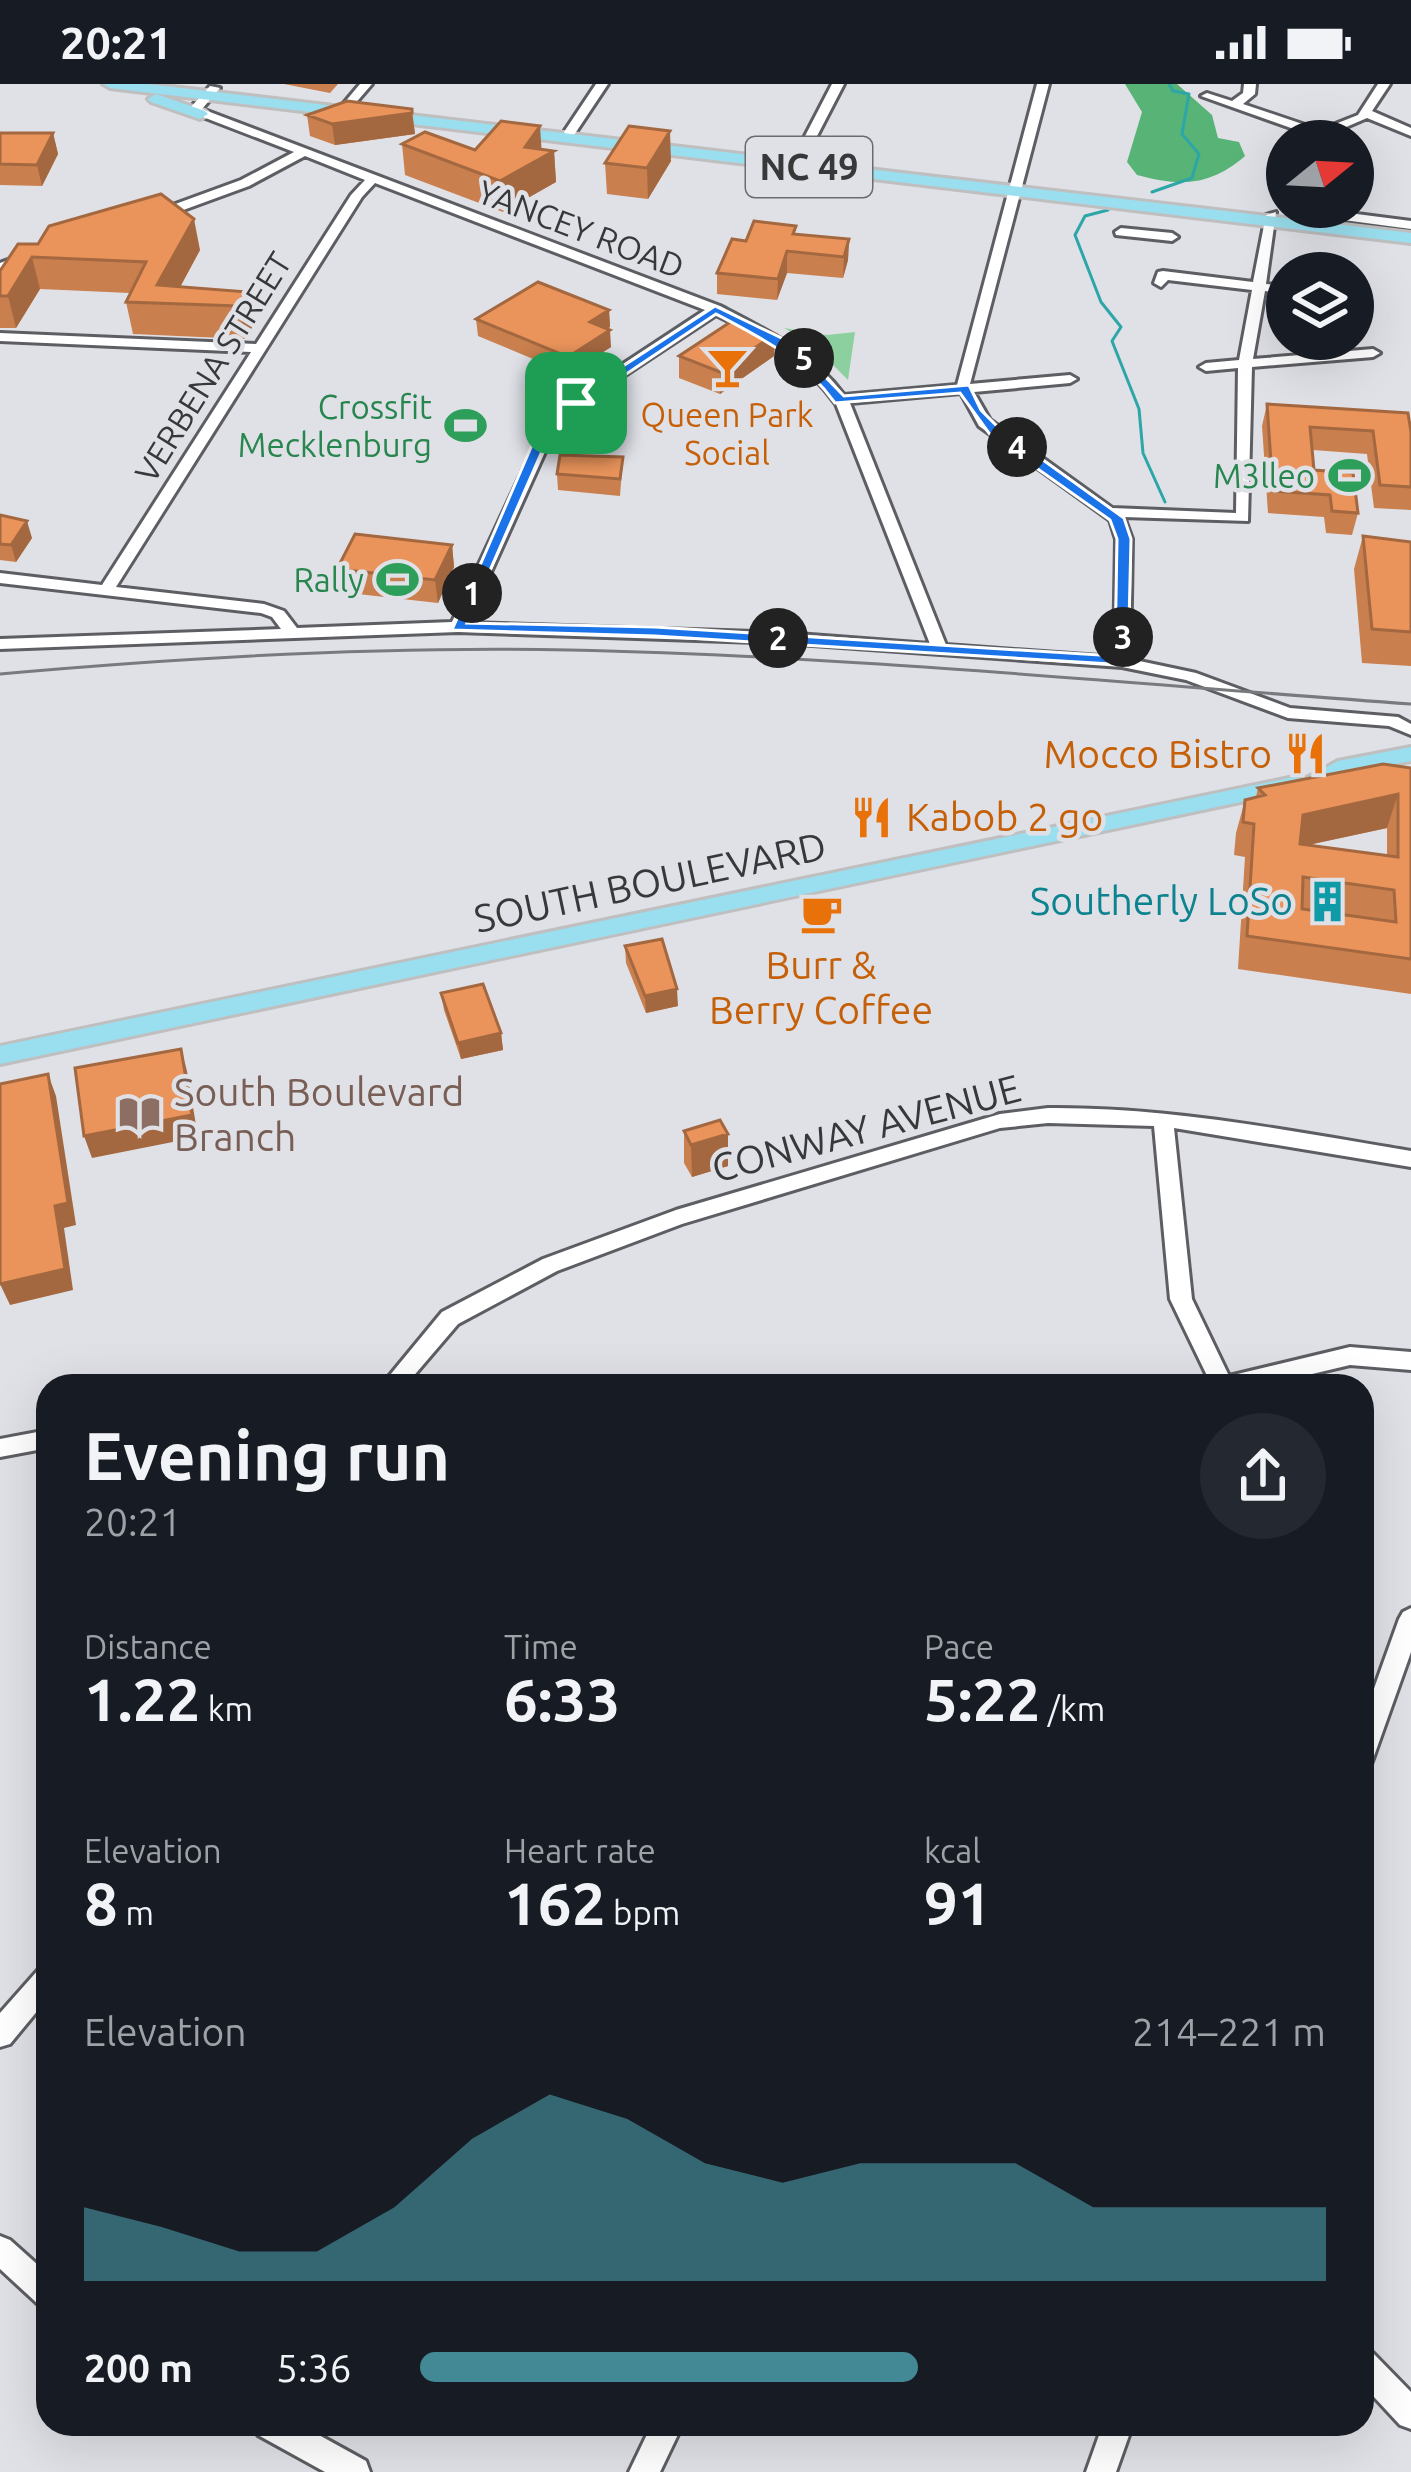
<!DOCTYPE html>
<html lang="en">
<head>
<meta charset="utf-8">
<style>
	:root { --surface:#171b24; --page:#242831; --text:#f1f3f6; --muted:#9ea1a6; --accent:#438895 }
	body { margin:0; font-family:Ubuntu,sans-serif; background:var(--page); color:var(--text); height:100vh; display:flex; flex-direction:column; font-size:45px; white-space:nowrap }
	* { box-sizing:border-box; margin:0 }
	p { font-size:39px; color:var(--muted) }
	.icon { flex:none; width:66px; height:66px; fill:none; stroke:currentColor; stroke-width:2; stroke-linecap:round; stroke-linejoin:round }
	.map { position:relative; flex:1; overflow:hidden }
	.panel { position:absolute; left:36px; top:1290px; width:1338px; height:1062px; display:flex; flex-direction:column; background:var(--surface); border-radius:36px; box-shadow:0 12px 48px #0002 }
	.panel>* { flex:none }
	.needle { width:78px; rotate:72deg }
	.controls { position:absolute; left:1266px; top:36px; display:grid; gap:24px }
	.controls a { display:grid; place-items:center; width:108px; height:108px; border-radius:50%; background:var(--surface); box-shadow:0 12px 48px #0002; font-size:60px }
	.pin { position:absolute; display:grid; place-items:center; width:102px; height:102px; color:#fff; margin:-51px; border-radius:24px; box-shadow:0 6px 18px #0006 }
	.km { position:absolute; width:60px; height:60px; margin:-30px; border-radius:50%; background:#222; color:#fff; font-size:33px; line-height:60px; text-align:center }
	.round { display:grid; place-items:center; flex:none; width:126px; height:126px; border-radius:63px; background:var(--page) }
	.overview { display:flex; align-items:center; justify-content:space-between; height:204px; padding:0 48px }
	h1 { font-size:66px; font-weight:700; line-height:90px }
	.figures { display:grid; grid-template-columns:repeat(3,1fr); gap:18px; height:204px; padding:12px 48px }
	.figures div { display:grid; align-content:center }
	.figures b { font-size:60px; font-weight:700 }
	.figures small { font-size:33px; font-weight:400 }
	.figures p { font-size:33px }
	.chart { height:336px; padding:24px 48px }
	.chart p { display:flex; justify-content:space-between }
	.chart svg { width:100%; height:216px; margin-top:12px; fill:var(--accent); opacity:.7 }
	ul { padding:0 48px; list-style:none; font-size:39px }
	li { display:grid; grid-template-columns:192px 144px 1fr; align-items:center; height:90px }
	li i { height:30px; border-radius:15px; background:var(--accent) }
	.status { display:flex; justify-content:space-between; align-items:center; height:84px; padding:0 60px; background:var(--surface); direction:ltr }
	.status svg { height:33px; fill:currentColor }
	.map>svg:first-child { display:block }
	.green { fill:#8dd09f }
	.forest { fill:#57b376 }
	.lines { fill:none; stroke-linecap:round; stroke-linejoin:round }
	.stream { stroke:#2da6a8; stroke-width:3 }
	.minor-casing { stroke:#5d5e63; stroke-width:6 }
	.major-casing { stroke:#bfbfc0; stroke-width:6 }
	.minor { fill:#fff; fill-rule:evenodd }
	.major { fill:#9adfef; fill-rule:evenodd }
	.tram { stroke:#797a7e; stroke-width:3 }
	.wall { fill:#c97f4e; fill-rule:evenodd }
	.shaded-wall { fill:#a46840 }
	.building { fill:#ea945b; stroke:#a46840; stroke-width:3; fill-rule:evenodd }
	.route { fill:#1a73e8; stroke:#fff; stroke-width:3; fill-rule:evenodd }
	.labels { text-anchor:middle; stroke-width:9; stroke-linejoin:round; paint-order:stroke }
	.far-street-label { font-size:33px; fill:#37383a; stroke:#e0e1e7 }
	.far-leisure-label { font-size:33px; fill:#27864d; stroke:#e0e1e7; text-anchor:end }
	.far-food-label { font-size:33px; fill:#c56008; stroke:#e0e1e7 }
	.shield { fill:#e0e1e7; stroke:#6a6b6e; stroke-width:3 }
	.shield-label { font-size:36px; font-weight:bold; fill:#37383a }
	.food-label { font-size:39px; fill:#c56008; stroke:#e0e1e7; text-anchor:end }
	.street-label { font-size:39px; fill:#37383a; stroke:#e0e1e7 }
	.culture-label { font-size:39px; fill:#0d838f; stroke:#e0e1e7; text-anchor:end }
	.education-label { font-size:39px; fill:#785e54; stroke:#e0e1e7; text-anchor:start }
</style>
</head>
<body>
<div class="status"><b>20:21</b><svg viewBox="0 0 49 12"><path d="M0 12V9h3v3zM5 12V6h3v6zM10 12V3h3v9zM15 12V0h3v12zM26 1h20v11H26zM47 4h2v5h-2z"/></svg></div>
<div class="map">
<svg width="1411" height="2388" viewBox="0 0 1411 2388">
	<rect width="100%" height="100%" fill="#e0e1e7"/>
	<path class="green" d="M784 244 827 251 855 248 848 296 814 262Z"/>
	<path class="forest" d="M1125 0H1177L1212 31 1218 54 1239 58 1245 72C1210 102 1181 103 1137 91L1127 78 1142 28Z"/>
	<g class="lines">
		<path class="stream" d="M1152 108 1192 94 1199 70 1182 50 1189 10 1173 7 1169 0
			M1108 126 1085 132 1075 151 1101 218 1121 243 1112 257 1139 325 1143 369 1165 418"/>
		<defs>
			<path id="minor" d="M360 0H372L347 29H339V25Z
				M596 0H608L574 51H566L564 48Z
				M832 0H844L802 81 792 84 790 81Z
				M1037 0H1049L970 300 1070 291 1077 295 1070 299 974 308 990 336 1112 424 1236 429 1238 284 1206 287 1199 283 1206 279 1239 276 1252 206 1168 196 1161 203 1154 199 1158 188 1163 187 1253 198 1266 131 1276 128 1266 200 1287 202V210L1265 207 1253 275 1373 265 1380 269 1373 273 1252 283 1248 437 1124 433 1132 455 1130 575 1196 589 1290 624 1398 633 1411 640V651L1389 642 1288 634 1186 596 1122 583 784 559 458 548 0 565V555L281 545 272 533 261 529 0 499V489L102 501 251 268 0 257V249L256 260 351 111 365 96 305 72 249 102 156 136H148V130L241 96 294 68 190 28V24L210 2 220 4 202 25 720 222C768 247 811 267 844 311L957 301ZM375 99 705 226 582 307 543 343 452 538 297 544 284 527 264 520 116 503 362 113ZM716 231C767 256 802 273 836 320L930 560 784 549 468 539 554 348 592 313ZM961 309 979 342 1110 436 1116 455 1114 573 946 561 850 319Z
				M1244 0H1256L1255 10 1243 20 1320 46 1358 31 1378 0H1390L1372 27 1411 44V52L1367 34 1330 50 1326 57H1314L1316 53 1201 12 1207 9 1232 17 1243 9Z
				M1310 124 1411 137V145L1306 131V125Z
				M1121 144 1172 149 1178 153 1172 157 1116 151 1115 148Z
				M27 169 38 172 8 184 14 191 0 205V179Z
				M1353 210 1359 211V217L1353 218Z
				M1048 1024C1171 1023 1290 1047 1411 1067V1083L1174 1044 1192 1215 1229 1292 1350 1263 1411 1268V1286L1350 1281 1261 1302H1212L1170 1215 1154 1042 1048 1039 1000 1044 682 1140 557 1187 458 1240 405 1302H381L442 1228 543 1175 676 1126 1000 1030Z
				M48 1346V1364L0 1373V1355Z
				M1411 1524V1568L1374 1672 1371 1680 1362 1684V1638L1399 1535 1403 1528Z
				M48 1881V1914L10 1960 0 1963V1929L39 1885Z
				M0 2152 10 2156 48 2190V2225L38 2220 0 2185Z
				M1362 2263 1372 2268 1411 2308V2345L1400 2341 1362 2300Z
				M254 2340H299L366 2377 370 2388H325L258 2351Z
				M652 2340H683L660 2388H629Z
				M1103 2340H1133L1116 2388H1086Z"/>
			<path id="major" d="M103 0H148L1411 149V159L110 4Z
				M156 10 205 27 208 30 200 35 151 18 148 15Z
				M1411 663V677L1351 688 1314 703 1303 696 1338 677Z
				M1294 693 1302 695V705L0 980V962Z"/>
		</defs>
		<use href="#minor" class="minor-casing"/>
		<use href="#major" class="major-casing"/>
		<use href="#minor" class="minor"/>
		<use href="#major" class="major"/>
		<path class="tram" d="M0 590C190 573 380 562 570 566 851 572 1131 600 1411 620"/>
	</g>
	<path class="wall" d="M284 0H338L330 9Z
		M412 25 415 50 335 61 310 52 307 31Z
		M0 49H53L58 70 42 102 0 101Z
		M402 60 475 66 554 67 556 98 503 128 405 91Z
		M671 77 648 115 607 110 605 79Z
		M796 150 849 155 848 176 843 194 787 189 777 216 717 210V189L746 157Z
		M18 160 200 166 180 203 248 208 254 240 245 255 133 250 126 218 130 209 40 205 16 244H0V187Z
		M609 226 610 243 606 245 611 263 569 290 478 252 476 235Z
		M775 250 774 272 720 310 679 294V272Z
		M1267 320 1411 348V426L1374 424 1367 370 1313 366 1314 386 1358 429 1352 451 1326 449 1324 433 1268 429 1262 342Z
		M623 373 620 412 558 406 557 390Z
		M0 431 32 454 16 478 0 476Z
		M1363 452 1411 458V582L1362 579 1354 485Z
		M452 461 454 483 438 519 340 508 337 485Z
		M1411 684V910L1238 885 1245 773 1234 771 1236 749 1245 716 1256 713 1258 704ZM1387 744V772L1308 761Z
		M625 862 678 922 646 929 626 879Z
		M441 909 501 949 503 966 461 975 444 926Z
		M684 1047 728 1050V1082L692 1093 684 1079Z"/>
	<path class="shaded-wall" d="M412 29 415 50 335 61 332 40Z
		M540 42 542 72 554 67 556 98 503 128 500 97Z
		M670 47 671 77 648 115 647 84Z
		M53 49 58 70 42 102 37 81Z
		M194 135 200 166 171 220 157 201Z
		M849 155 848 176 843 194 844 173Z
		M787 167V189L777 216 778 195Z
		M32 173 40 205 16 244 8 212Z
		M248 208 254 240 245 255 239 222Z
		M609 226 610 243 591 255 590 238Z
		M610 246 611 263 569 290 568 273Z
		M775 250 774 272 720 310V288Z
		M27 437 32 454 16 478 11 461Z
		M452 461 454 483 438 519 435 496Z
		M1398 710 1387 744 1294 764 1303 731Z
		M677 905 678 922 646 929 645 912Z
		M501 949 503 966 461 975 458 959Z
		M181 965 187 987 198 1053 92 1074 84 1052Z
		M48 990 56 1012 76 1141 64 1144 73 1206 10 1221 0 1200 55 1122Z
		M728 1050V1082L692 1093 691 1061Z"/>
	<path class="building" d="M347 17 412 25V29L332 40 307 31Z
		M501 37 540 42 525 63 554 67 500 97 402 60 425 48 475 66Z
		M629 42 670 47 647 84 605 79Z
		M0 49H53L37 81 0 80Z
		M161 110 194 135 157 201 248 208 239 222 126 218 146 178 32 173 8 212H0V187L18 160H38L49 142Z
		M754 137 796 142 793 150 849 155 844 173 787 167 778 195 717 189 732 155 746 157Z
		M538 198 609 226 590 238 610 246 568 273 476 235Z
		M735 235 775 250 720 288 679 272Z
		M1267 320 1408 329 1411 348V403L1380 401 1373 347 1310 343 1314 386 1353 389 1358 429 1332 427 1330 411 1273 407Z
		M560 371 623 373 620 395 557 390Z
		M0 431 27 437 11 461 0 460Z
		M355 450 452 461 435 496 337 485Z
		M1363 452 1411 458V548L1372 545Z
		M1383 680 1411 684V875L1247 852 1254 740 1243 738 1245 716 1265 711 1258 704ZM1398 710V773L1300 760 1303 731ZM1303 793 1394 806 1396 838 1302 825Z
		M662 855 677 905 645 912 625 862Z
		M483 900 501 949 458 959 441 909Z
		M181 965 192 1031 84 1052 75 984Z
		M48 990 68 1119 55 1122 65 1185 0 1200V1000Z
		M720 1036 728 1050 691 1061 684 1047Z"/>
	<path class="route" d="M715 222 792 259 844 312 969 301 981 326 1001 346 1124 434 1131 455 1128 581 655 552 452 546 532 361 571 316ZM716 230C764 255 803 275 835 319L960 309 991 352 1110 436 1117 455 1115 572 655 543 467 539 543 365 580 321Z"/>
	<defs>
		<symbol id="bar-bare" viewBox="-9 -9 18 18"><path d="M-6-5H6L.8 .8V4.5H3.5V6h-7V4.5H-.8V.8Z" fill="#e8710a" stroke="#e0e1e7" stroke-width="2.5" paint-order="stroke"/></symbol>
		<symbol id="stadium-bare" viewBox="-9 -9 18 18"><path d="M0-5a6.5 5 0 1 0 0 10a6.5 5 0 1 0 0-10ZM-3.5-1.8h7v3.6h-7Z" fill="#2e9e5b" stroke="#e0e1e7" stroke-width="2.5" paint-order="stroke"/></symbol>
		<symbol id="restaurant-bare" viewBox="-9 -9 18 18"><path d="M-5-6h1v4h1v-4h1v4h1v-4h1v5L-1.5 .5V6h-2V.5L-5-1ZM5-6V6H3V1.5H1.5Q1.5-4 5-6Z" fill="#e8710a" stroke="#e0e1e7" stroke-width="2.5" paint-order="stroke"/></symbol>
		<symbol id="building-bare" viewBox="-9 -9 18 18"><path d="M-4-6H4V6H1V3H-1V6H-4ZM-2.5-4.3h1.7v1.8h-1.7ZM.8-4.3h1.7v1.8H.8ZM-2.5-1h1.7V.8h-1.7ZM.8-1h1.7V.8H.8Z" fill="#0f9aa8" stroke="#e0e1e7" stroke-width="2.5" paint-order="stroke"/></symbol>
		<symbol id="cafe-bare" viewBox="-9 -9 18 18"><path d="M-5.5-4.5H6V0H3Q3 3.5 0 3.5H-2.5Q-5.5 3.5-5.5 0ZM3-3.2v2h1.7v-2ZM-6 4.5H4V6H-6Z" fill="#e8710a" stroke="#e0e1e7" stroke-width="2.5" paint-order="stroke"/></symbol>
		<symbol id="library-bare" viewBox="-9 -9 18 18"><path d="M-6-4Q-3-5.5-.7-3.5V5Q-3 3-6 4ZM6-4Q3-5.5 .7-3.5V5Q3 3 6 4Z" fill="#8d6e63" stroke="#e0e1e7" stroke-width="2.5" paint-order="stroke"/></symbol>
	</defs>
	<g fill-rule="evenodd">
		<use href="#bar-bare" x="698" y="254" width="59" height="59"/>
		<use href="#stadium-bare" x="436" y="312" width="59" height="59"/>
		<use href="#stadium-bare" x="1320" y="362" width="59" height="59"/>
		<use href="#stadium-bare" x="368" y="466" width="59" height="59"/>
		<use href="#restaurant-bare" x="1276" y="640" width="59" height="59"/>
		<use href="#restaurant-bare" x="842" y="704" width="59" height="59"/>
		<use href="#building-bare" x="1298" y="788" width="59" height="59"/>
		<use href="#cafe-bare" x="792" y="800" width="59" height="59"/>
		<use href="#library-bare" x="110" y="1000" width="59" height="59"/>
	</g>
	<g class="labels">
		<g class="far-street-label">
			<text transform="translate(581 145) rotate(21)" y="12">YANCEY ROAD</text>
			<text transform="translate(213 283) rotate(-58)" y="12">VERBENA STREET</text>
		</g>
		<g class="far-leisure-label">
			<text x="432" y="335">Crossfit<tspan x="432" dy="38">Mecklenburg</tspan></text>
			<text x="1315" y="404">M3lleo</text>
			<text x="364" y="508">Rally</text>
		</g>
		<g class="far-food-label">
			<text x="727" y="343">Queen Park<tspan x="727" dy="38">Social</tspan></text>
		</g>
		<rect class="shield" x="746" y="53" width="126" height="60" rx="9"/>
		<g class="shield-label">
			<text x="809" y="96">NC 49</text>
		</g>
		<g class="food-label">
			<text x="1272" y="684">Mocco Bistro</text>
			<text x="906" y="747" text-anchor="start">Kabob 2 go</text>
			<text x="821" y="895" text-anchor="middle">Burr &amp;<tspan x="821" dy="45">Berry Coffee</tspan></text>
		</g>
		<g class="street-label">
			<text transform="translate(650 798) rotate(-12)" y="14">SOUTH BOULEVARD</text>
			<text transform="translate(866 1044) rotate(-15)" y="14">CONWAY AVENUE</text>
		</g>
		<g class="culture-label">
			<text x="1293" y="831">Southerly LoSo</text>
		</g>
		<g class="education-label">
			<text x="174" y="1022">South Boulevard<tspan x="174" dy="45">Branch</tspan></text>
		</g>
	</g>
</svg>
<div class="controls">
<a><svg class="needle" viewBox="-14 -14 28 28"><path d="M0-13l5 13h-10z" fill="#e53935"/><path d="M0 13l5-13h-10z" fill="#9ea1a6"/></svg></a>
<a><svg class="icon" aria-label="layers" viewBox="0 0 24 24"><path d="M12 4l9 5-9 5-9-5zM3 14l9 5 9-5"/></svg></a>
</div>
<div class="pin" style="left:576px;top:319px;background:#1e9e55"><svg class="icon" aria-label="arrive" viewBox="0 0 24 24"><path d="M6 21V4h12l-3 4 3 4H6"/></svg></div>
<b class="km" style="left:472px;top:509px">1</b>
<b class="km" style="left:778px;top:554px">2</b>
<b class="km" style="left:1123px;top:553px">3</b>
<b class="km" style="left:1017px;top:363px">4</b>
<b class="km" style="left:804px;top:274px">5</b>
<section class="panel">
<div class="overview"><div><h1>Evening run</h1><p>20:21</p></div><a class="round"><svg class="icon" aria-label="share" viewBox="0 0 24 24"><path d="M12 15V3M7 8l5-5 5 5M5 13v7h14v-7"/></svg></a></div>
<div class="figures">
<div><p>Distance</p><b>1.22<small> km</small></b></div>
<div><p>Time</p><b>6:33</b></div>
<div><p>Pace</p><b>5:22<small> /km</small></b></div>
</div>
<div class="figures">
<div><p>Elevation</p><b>8<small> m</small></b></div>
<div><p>Heart rate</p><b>162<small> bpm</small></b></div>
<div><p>kcal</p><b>91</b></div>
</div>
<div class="chart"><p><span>Elevation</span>214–221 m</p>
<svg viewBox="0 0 160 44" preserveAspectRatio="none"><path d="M0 44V29L10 33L20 38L30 38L40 29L50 15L60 6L70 11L80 20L90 24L100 20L110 20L120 20L130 29L140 29L150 29L160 29V44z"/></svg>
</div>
<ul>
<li><b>200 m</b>5:36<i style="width:55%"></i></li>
</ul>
</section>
</div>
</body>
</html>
